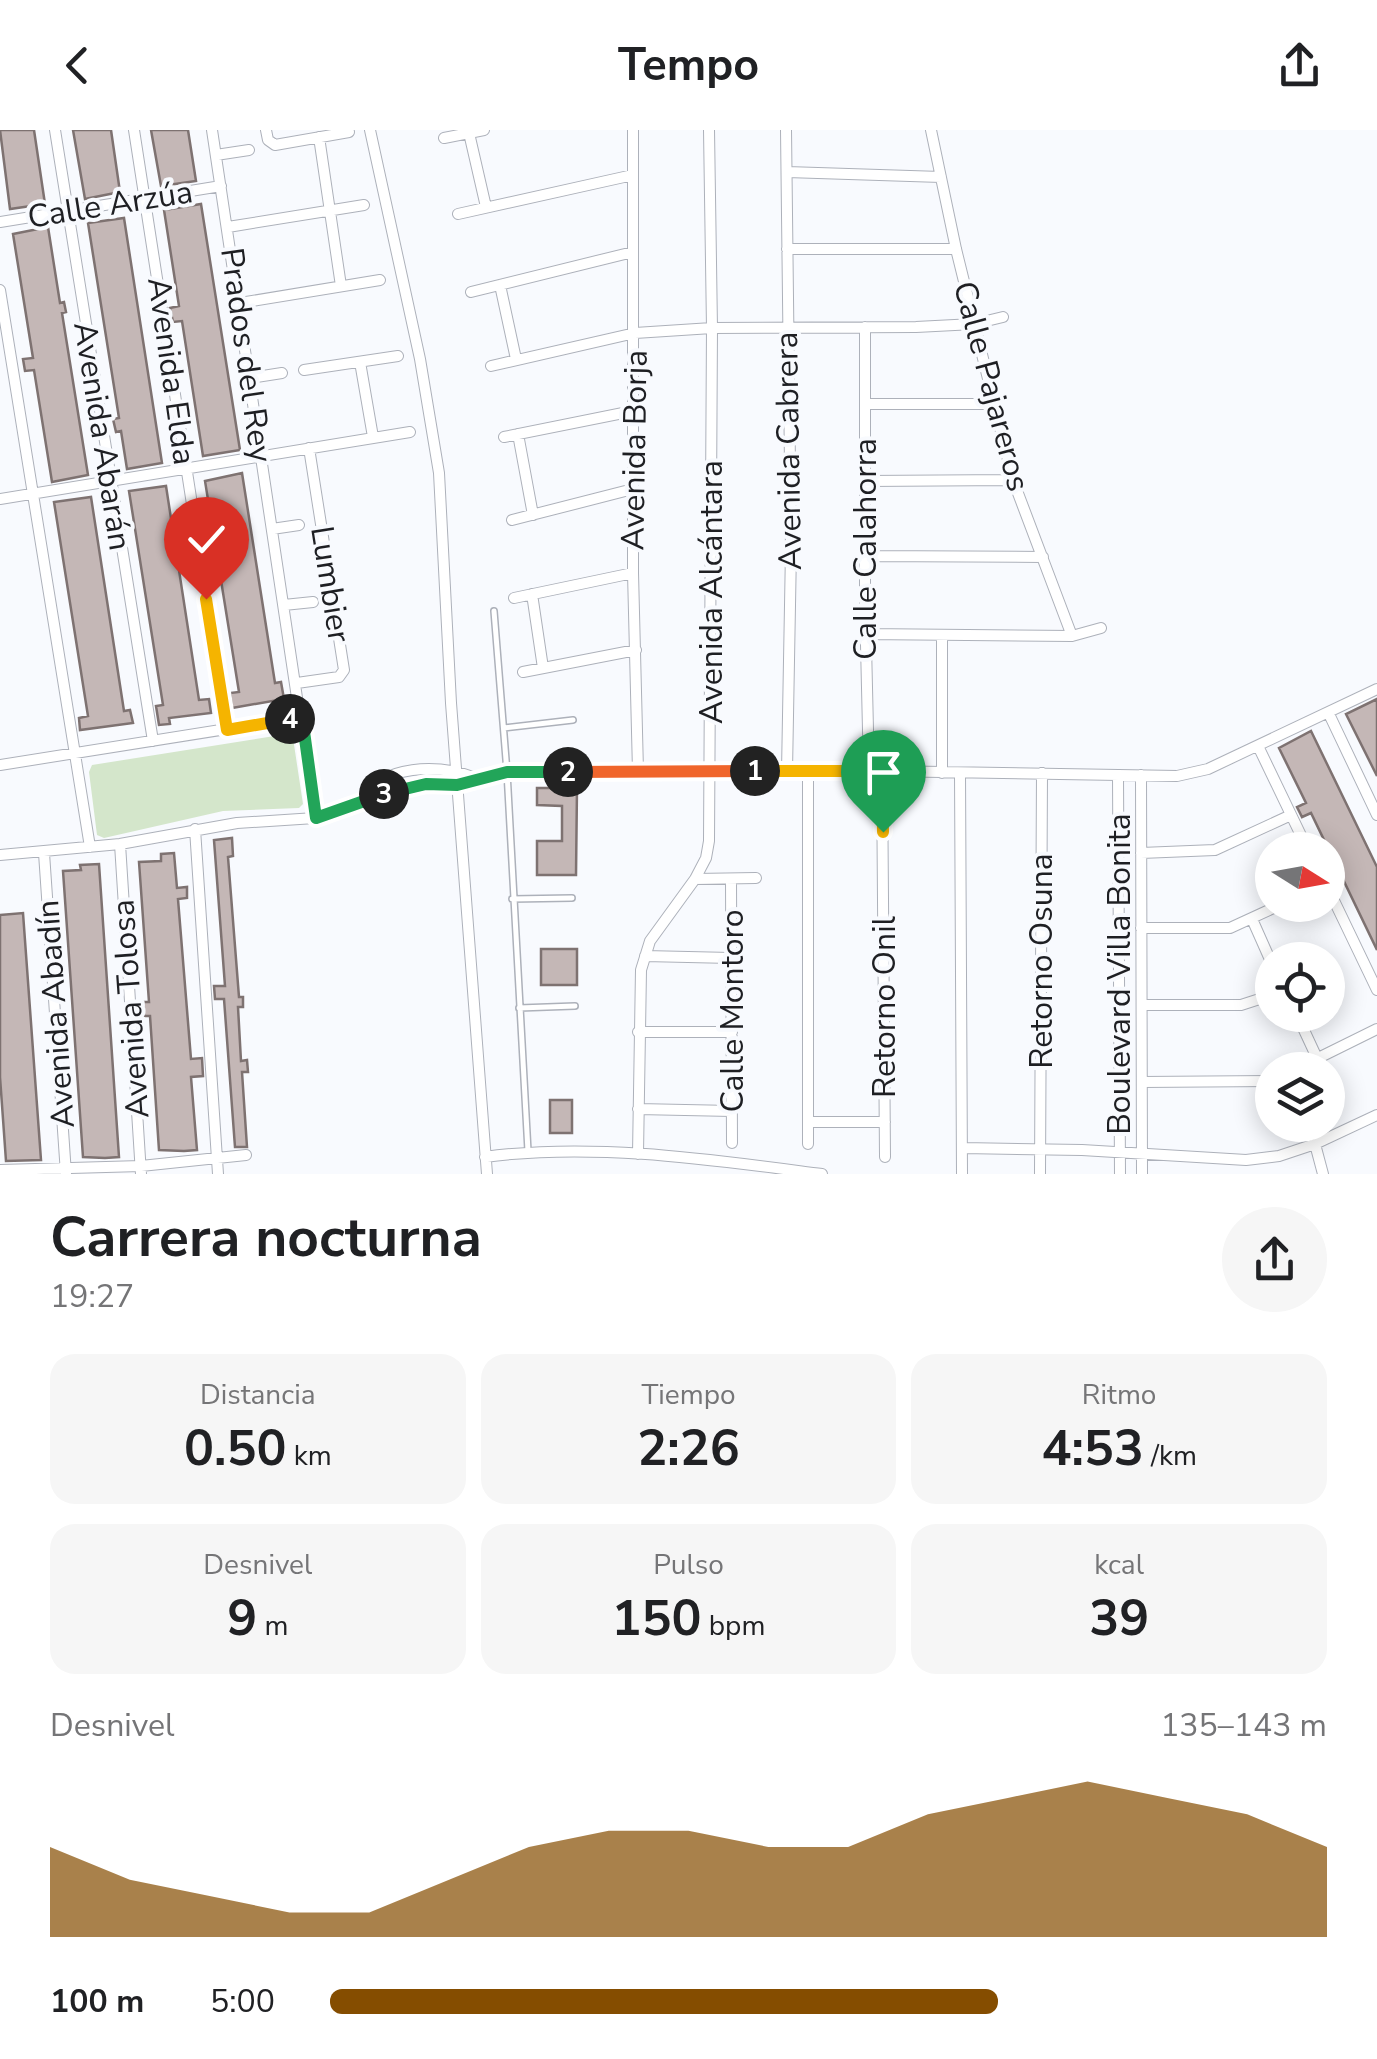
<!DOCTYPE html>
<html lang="es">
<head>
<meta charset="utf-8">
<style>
	:root { --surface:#fff; --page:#f6f6f6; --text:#202124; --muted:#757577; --accent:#854d00 }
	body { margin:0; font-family:"Nunito Sans",sans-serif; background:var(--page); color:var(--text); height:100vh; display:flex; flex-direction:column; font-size:38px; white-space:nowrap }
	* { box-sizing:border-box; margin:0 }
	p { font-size:32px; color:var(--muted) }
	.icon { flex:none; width:55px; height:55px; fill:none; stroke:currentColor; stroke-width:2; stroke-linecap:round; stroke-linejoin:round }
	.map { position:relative; height:1044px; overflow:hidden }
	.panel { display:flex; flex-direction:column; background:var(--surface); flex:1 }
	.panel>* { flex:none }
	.needle { width:65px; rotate:101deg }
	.tools { position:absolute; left:1255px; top:702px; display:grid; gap:20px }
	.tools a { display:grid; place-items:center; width:90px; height:90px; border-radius:50%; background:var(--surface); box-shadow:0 5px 25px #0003; font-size:50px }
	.pin { position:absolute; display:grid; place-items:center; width:85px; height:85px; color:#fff; margin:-102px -42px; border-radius:50% 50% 50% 0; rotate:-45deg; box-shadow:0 0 10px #0007 }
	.pin .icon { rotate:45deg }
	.km { position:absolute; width:50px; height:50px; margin:-25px; border-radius:50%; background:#222; color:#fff; font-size:28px; line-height:50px; text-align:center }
	.round { display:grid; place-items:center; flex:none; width:105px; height:105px; border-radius:52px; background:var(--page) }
	.summary { display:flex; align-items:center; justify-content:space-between; height:170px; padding:0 50px }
	h1 { font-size:55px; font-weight:700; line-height:75px }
	.stats { display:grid; grid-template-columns:repeat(3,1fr); gap:15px; height:170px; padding:10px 50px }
	.stats div { display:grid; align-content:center; border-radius:25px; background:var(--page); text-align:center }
	.stats b { font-size:50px; font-weight:700 }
	.stats small { font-size:28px; font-weight:400 }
	.stats p { font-size:28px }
	.chart { height:280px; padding:20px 50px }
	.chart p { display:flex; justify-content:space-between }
	.chart svg { width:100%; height:180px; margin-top:10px; fill:var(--accent); opacity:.7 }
	ul { padding:0 50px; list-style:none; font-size:32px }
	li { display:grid; grid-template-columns:160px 120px 1fr; align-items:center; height:75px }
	li i { height:25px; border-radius:12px; background:var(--accent) }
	header { display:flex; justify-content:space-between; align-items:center; height:130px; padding:0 50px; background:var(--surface); font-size:45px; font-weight:700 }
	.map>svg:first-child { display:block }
	.green { fill:#d4e6cb }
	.building { fill:#c4b7b6; stroke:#7e7271; stroke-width:2.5 }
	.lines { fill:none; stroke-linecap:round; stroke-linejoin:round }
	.lane-casing { stroke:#adb1ba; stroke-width:8 }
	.street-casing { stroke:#adb1ba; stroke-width:12 }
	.lane { stroke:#fff; stroke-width:5 }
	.street { stroke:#fff; stroke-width:10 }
	.split-1-casing { stroke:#fff; stroke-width:20 }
	.split-2-casing { stroke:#fff; stroke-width:20 }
	.split-3-casing { stroke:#fff; stroke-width:20 }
	.split-4-casing { stroke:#fff; stroke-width:20 }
	.split-5-casing { stroke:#fff; stroke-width:20 }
	.split-1 { stroke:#f5b400; stroke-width:12 }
	.split-2 { stroke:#f0652b; stroke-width:12 }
	.split-3 { stroke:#22a559; stroke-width:12 }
	.split-4 { stroke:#22a559; stroke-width:12 }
	.split-5 { stroke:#f5b400; stroke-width:12 }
	.labels { text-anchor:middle; stroke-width:8; stroke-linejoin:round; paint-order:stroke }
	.street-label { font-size:32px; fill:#1e1f23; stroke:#f8fafe }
</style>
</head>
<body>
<header><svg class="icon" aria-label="back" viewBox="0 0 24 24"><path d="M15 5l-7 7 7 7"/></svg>Tempo<svg class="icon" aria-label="share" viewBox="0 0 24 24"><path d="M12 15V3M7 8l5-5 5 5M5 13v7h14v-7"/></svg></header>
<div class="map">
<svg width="1377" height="1044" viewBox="0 0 1377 1044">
	<rect width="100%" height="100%" fill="#f8fafe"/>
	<path class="green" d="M287 604 293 608 303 674 299 678 223 681 104 708 97 705 89 642 92 635Z"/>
	<path class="building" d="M0 0H34L45 74 10 79Z
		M73 0H111L120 62 85 69Z
		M151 0H188L196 51 161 56Z
		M201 74 240 320 203 326 182 191 173 192 170 178 179 176 164 80Z
		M124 88 162 333 127 339 121 301 116 302 113 289 119 288 88 93Z
		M48 97 60 173 64 172 66 182 62 183 88 345 52 352 34 240 25 241 23 229 33 228 13 104Z
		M242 343 275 553 281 552 284 569 232 578 230 563 239 562 205 351Z
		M166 356 199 570 209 569 211 583 169 588 170 594 159 595 156 576 163 575 129 361Z
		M91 367 124 581 130 580 133 593 80 600 79 588 88 586 54 372Z
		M1377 569V646L1346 584Z
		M1311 601 1377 737V820L1311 683 1302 687 1297 677 1306 673 1279 618Z
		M537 658H577L576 745H537V711H562V676L537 675Z
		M232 708 233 726 228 727 239 867H243V877H238L241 931 247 930 248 942H242L247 1017H235L224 869H215L214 856H225L214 710Z
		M174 723 177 758 187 757V768L178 769 191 929 202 928 203 946 191 947 197 1020 184 1021 159 1020 150 886H143L142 872H149L139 732 161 731V724Z
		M99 734 119 1027 105 1028 83 1027 63 741 81 740 80 735Z
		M23 783 41 1030 6 1031 0 947V785Z
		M541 819H577V855H541Z
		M550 970H572V1003H550Z"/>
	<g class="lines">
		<defs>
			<path id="lane" d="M494 481 507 642 528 1021
				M504 598 573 590
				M512 769 572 768
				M519 878 575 876"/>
			<path id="street" d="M55 0 153 611
				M134 0 227 600
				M212 0 315 688
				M266 0 268 10 275 15 349 2
				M370 0 420 229 439 343 451 573 487 1044
				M633 0V443L638 641
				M786 0 791 420 787 641
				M931 0 956 119 1013 350 1072 506
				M469 3 486 77
				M319 7 341 156
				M444 8 484 0
				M216 25 249 20
				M787 42 941 47
				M458 84 633 45
				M0 92 221 56
				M228 97 364 75
				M787 119H956
				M500 155 516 229
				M0 160 90 717
				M471 162 633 122
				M240 173 380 150
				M865 197V473L869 642
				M360 232 373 307
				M491 236 635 203 712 198 916 197 974 194 1003 187
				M304 240 398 226
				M250 248 282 243
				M865 274H993
				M518 304 533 385
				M504 307 633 281
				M865 351 1013 350
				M0 369 410 302
				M512 390 633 359
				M272 399 299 395
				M865 426 1043 427
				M532 464 543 538
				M514 468 633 443
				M284 475 313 472
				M865 504 1072 506 1101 498
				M942 506V643
				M523 542 636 520
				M297 553 339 547 344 540 309 318
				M1329 584 1377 685
				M1258 616 1308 720
				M0 635 302 587
				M882 641 885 1027
				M808 642V1014
				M960 643 962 1044
				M1118 645 1120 1044
				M1141 645 1142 1044
				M360 672C382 633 439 634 476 648
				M195 699 218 1044
				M120 714 141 1044
				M44 723 66 1044
				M1141 723 1215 720 1291 685
				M0 725 120 714 237 693 315 688 412 656 457 655 476 648 507 642 882 641 1177 646 1208 639 1377 559
				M695 749 756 748
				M731 749 732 1013
				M1328 758 1377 860
				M1252 789 1272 834
				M1141 798H1230L1280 775
				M645 826 731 828
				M1142 875H1241L1272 865
				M1297 885 1317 928
				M638 902H732
				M1294 940 1377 899
				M1142 952 1272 951
				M638 979 732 981
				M808 992H885
				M1315 1014 1323 1044
				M963 1018 1082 1020 1246 1030 1279 1026 1315 1014 1377 985
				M638 1024 641 840 650 811 695 749 706 728 709 711 712 198 709 0
				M485 1027C593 1012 714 1030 822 1044
				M0 1040 141 1036 246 1025
				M1040 1044 1042 643"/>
		</defs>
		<use href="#lane" class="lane-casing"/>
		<use href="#street" class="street-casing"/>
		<use href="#lane" class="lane"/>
		<use href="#street" class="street"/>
	</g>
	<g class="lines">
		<defs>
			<path id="split-1" d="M755 641H882L883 702"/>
			<path id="split-2" d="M568 642 755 641"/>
			<path id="split-3" d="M384 664 426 654 457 655 507 642H568"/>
			<path id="split-4" d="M290 589 302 587 316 688 384 664"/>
			<path id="split-5" d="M206 469 227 600 290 589"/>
		</defs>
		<use href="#split-1" class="split-1-casing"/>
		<use href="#split-2" class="split-2-casing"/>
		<use href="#split-3" class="split-3-casing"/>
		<use href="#split-4" class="split-4-casing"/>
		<use href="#split-5" class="split-5-casing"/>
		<use href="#split-1" class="split-1"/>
		<use href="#split-2" class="split-2"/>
		<use href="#split-3" class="split-3"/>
		<use href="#split-4" class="split-4"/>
		<use href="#split-5" class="split-5"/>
	</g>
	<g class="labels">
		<g class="street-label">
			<text transform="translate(110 74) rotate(-9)" y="11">Calle Arzúa</text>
			<text transform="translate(247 225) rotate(82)" y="11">Prados del Rey</text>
			<text transform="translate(172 241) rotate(82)" y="11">Avenida Elda</text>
			<text transform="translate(992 256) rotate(75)" y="11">Calle Pajareros</text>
			<text transform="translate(103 306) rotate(81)" y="11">Avenida Abarán</text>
			<text transform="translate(634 320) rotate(-89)" y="11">Avenida Borja</text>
			<text transform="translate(788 321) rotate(-91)" y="11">Avenida Cabrera</text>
			<text transform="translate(865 419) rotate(-90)" y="11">Calle Calahorra</text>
			<text transform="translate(331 454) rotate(81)" y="11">Lumbier</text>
			<text transform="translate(711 462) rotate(-90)" y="11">Avenida Alcántara</text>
			<text transform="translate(1041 831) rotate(-90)" y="11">Retorno Osuna</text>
			<text transform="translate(1119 844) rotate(-90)" y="11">Boulevard Villa Bonita</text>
			<text transform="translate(884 877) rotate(-90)" y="11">Retorno Onil</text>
			<text transform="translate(130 879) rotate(-94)" y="11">Avenida Tolosa</text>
			<text transform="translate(732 881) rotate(-90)" y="11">Calle Montoro</text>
			<text transform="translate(55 884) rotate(-94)" y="11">Avenida Abadín</text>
		</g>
	</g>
</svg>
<div class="tools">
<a><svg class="needle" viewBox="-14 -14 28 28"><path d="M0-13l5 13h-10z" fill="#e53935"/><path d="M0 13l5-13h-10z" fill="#757577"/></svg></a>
<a><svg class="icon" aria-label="locate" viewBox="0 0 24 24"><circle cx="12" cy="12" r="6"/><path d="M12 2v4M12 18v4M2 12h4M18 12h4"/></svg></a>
<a><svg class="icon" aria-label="layers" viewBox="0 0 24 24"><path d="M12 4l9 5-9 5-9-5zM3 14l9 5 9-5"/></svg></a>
</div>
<div class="pin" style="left:883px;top:702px;background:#1e9e55"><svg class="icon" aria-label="arrive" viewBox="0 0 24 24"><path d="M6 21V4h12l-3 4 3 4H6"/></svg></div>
<div class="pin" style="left:206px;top:469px;background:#d93025"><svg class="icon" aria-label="check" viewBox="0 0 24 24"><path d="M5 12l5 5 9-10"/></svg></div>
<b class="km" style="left:755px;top:641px">1</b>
<b class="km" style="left:568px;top:642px">2</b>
<b class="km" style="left:384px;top:664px">3</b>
<b class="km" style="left:290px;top:589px">4</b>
</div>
<section class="panel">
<div class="summary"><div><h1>Carrera nocturna</h1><p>19:27</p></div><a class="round"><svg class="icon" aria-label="share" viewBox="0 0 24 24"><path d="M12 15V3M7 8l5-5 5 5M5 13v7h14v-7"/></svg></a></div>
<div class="stats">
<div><p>Distancia</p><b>0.50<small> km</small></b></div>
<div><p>Tiempo</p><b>2:26</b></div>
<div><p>Ritmo</p><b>4:53<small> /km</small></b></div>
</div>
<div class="stats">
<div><p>Desnivel</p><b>9<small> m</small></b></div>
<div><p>Pulso</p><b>150<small> bpm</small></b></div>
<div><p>kcal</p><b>39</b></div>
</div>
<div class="chart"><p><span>Desnivel</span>135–143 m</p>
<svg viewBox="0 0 160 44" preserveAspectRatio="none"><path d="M0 44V22L10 30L20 34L30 38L40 38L50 30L60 22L70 18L80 18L90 22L100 22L110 14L120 10L130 6L140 10L150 14L160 22V44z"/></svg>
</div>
<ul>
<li><b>100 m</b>5:00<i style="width:67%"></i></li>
</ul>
</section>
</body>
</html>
